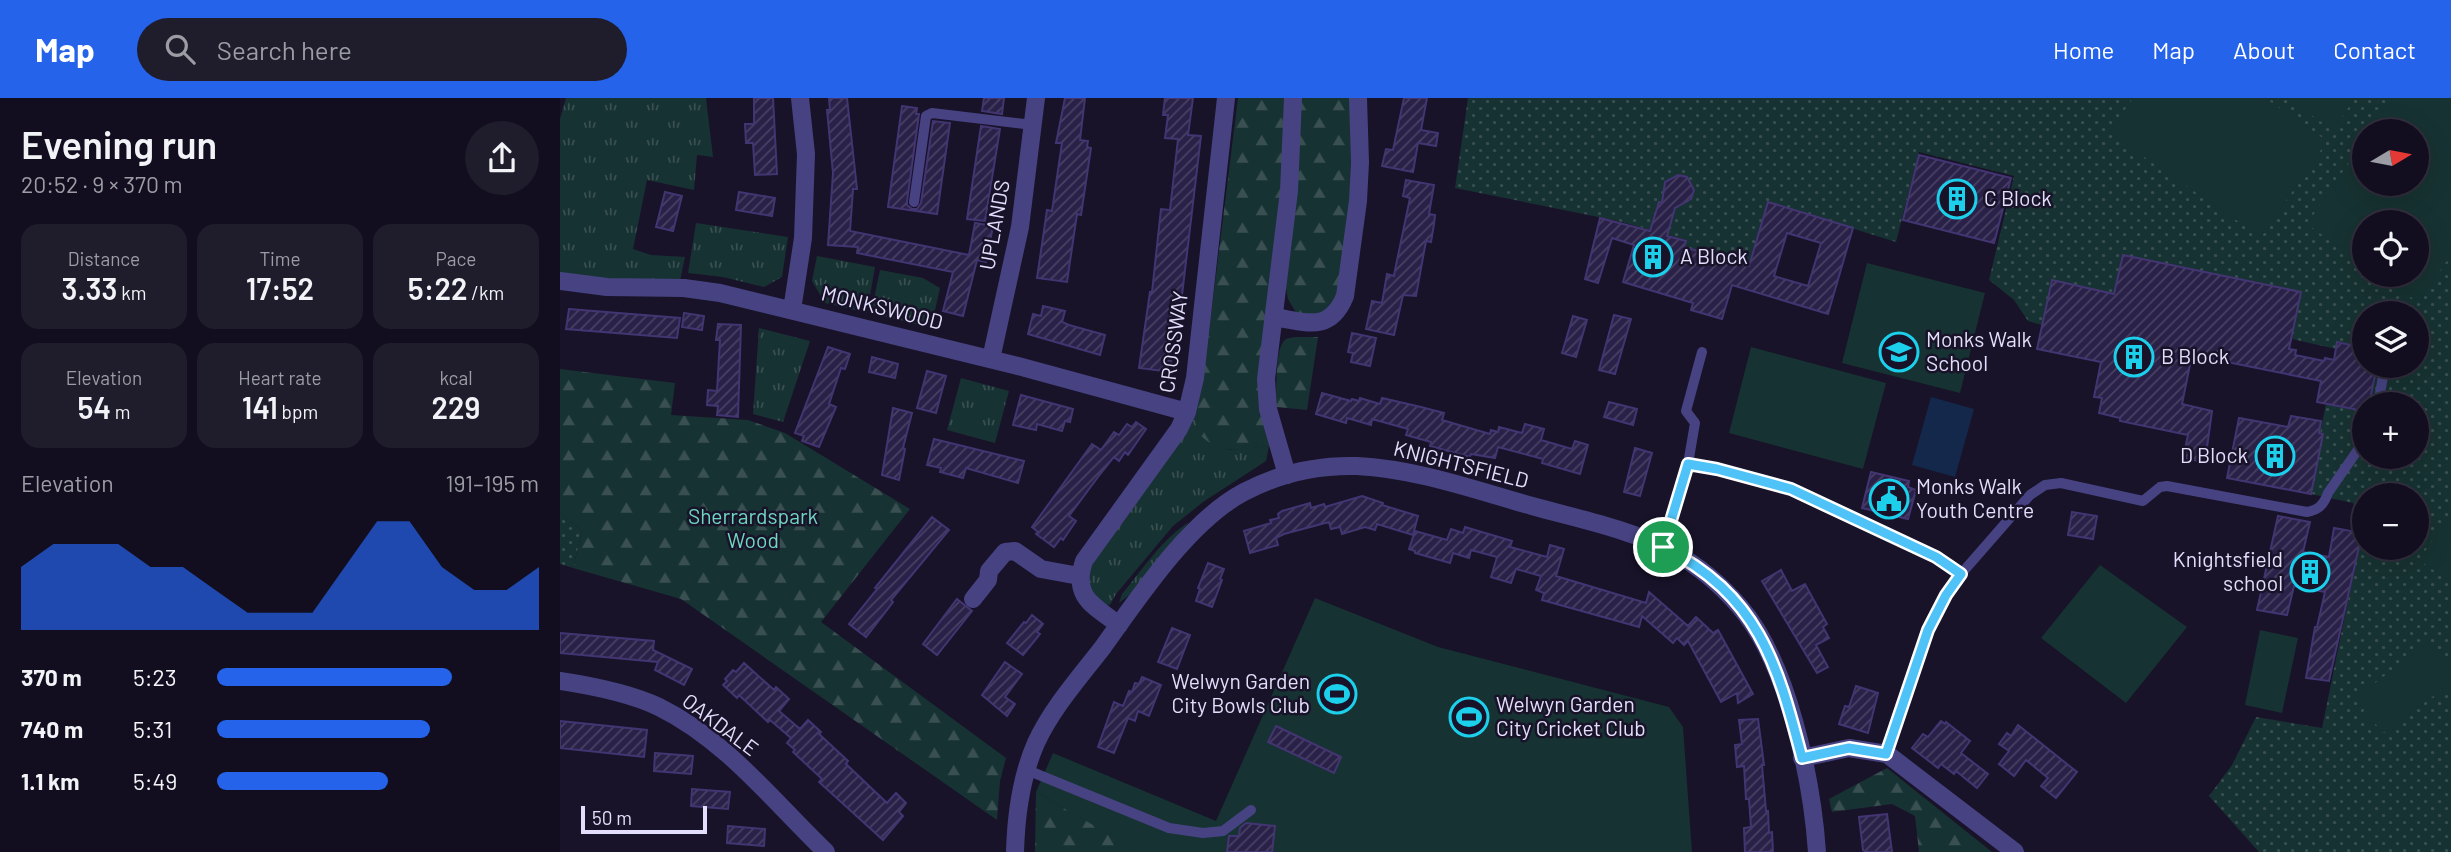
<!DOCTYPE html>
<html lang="en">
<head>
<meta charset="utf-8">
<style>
	:root { --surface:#120e1f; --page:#1f1c2c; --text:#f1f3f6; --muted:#9c9ca4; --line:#312e3d; --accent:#2563eb }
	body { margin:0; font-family:Barlow,sans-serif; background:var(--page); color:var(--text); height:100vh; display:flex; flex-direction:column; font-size:26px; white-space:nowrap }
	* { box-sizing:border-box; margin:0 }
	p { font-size:23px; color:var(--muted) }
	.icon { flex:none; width:38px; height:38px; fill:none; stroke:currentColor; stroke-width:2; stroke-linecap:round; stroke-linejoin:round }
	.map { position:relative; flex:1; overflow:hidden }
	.sheet { display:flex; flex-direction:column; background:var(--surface); width:560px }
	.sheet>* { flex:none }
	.needle { width:46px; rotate:80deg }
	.controls { position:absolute; left:1792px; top:21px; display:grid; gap:14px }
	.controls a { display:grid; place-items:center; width:77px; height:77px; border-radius:50%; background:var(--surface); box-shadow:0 7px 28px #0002,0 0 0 2px var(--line); font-size:35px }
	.scale { position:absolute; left:21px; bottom:18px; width:126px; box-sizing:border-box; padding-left:7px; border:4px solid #e3defc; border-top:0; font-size:19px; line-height:24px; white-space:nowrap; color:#e3defc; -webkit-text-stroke:5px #181329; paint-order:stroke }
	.pin { position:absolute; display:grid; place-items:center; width:60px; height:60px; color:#fff; margin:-30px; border:4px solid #fff; border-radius:50%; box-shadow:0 2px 7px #0007 }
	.round { display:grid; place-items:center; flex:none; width:74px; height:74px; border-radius:37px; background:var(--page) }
	.overview { display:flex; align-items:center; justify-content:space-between; height:119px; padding:0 21px }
	h1 { font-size:38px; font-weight:600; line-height:52px }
	.metrics { display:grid; grid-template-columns:repeat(3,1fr); gap:10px; height:119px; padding:7px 21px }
	.metrics div { display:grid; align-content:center; border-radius:18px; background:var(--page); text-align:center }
	.metrics b { font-size:30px; font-weight:600 }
	.metrics small { font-size:19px; font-weight:400 }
	.metrics p { font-size:19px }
	.chart { height:196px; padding:14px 21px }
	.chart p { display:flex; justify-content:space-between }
	.chart svg { width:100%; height:126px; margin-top:7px; fill:var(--accent); opacity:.7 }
	ul { padding:0 21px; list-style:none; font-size:23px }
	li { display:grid; grid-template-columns:112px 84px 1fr; align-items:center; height:52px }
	li i { height:18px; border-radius:9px; background:var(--accent) }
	header { display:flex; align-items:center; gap:42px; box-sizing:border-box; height:98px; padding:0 35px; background:var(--accent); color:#fff }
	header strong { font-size:33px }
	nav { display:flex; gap:38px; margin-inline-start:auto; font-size:24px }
	.search { width:490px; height:63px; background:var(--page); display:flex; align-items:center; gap:18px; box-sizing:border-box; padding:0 24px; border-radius:38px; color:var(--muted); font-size:26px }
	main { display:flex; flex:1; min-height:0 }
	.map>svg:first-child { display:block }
	.grass { fill:url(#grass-tufts) }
	.forest { fill:url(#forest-firs) }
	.park { fill:url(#park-dots); fill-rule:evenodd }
	.pitch { fill:#173232 }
	.water { fill:#14284c }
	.building { fill:url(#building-hatch); stroke:#433572; stroke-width:2; fill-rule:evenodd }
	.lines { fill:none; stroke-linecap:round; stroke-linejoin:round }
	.service { stroke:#474383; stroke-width:10 }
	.minor { stroke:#474383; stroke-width:18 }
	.tertiary { stroke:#474383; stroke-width:18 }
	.route-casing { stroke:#fff; stroke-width:14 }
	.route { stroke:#4fc3f7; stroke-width:9 }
	.labels { text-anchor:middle; stroke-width:5; stroke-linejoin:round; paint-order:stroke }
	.poi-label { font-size:21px; fill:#e3defc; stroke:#181329; text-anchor:start }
	.street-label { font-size:21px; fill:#e3defc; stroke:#181329 }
	.park-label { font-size:21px; fill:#6fd7c0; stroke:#181329 }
</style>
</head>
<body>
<header>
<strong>Map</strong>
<div class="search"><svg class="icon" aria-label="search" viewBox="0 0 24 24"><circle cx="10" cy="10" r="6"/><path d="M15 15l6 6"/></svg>Search here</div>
<nav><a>Home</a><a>Map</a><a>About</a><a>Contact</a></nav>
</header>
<main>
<section class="sheet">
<div class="overview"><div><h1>Evening run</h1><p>20:52 · 9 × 370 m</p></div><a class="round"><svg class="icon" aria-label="share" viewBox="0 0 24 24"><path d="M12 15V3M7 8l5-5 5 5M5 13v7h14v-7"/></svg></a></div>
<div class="metrics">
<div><p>Distance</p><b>3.33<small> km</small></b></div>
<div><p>Time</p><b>17:52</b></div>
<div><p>Pace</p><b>5:22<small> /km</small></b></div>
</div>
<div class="metrics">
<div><p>Elevation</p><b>54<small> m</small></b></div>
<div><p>Heart rate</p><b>141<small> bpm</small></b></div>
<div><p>kcal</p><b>229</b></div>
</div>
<div class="chart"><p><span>Elevation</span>191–195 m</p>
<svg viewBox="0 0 160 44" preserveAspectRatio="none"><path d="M0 44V22L10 14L20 14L30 14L40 22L50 22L60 30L70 38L80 38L90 38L100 22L110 6L120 6L130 22L140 30L150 30L160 22V44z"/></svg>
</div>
<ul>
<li><b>370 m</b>5:23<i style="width:73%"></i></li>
<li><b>740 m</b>5:31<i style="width:66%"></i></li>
<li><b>1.1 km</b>5:49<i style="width:53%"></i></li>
</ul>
</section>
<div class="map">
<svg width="1891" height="754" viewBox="0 0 1891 754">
	<defs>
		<pattern id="grass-tufts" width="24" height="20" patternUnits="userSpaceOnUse" patternTransform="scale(1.75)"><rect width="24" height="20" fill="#173232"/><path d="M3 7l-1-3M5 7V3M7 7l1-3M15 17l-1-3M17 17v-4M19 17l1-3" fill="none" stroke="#394f51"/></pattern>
		<pattern id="forest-firs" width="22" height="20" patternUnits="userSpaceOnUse" patternTransform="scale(1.75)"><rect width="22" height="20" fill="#173232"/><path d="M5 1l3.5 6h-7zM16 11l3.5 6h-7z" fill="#394f51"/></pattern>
		<pattern id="park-dots" width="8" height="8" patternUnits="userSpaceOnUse" patternTransform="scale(1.75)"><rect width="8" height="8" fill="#173232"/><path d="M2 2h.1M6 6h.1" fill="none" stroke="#394f51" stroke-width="1.8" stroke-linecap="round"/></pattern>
		<pattern id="building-hatch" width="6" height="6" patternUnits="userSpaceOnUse" patternTransform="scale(1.75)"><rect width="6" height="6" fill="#2a2148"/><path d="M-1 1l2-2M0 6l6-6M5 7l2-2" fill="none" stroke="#494163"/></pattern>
	</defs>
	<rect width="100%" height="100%" fill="#181329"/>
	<path class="grass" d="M6 0H146L153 59 137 57 134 92 87 82 73 151 91 157 125 159 120 183 20 180 0 174V21Z
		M136 125 228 139 222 179 204 189 163 179 128 175Z
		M257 158 315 169 307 215 265 205 252 183Z
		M320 172 363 180 380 190 371 230 311 215Z
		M199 230 250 243 223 324 193 316Z
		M401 280 449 293 435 345 387 332Z
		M637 309 638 335 669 352 709 348 706 363 643 404 613 428 556 496 550 507 543 506 529 493 530 468 625 337Z
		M629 424 573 494 559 505 562 496C583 471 601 442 629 424Z"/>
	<path class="forest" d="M678 0H726L709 348C678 351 662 359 638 335L637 309 643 282Z
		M739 0H790C792 44 793 183 768 215L738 218 728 201 725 185Z
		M737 239H758L747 312 716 309C717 295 714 249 726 241 728 240 735 239 737 239Z
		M0 271 115 285 111 317 188 322 225 335 350 411 261 524 446 660 440 683 437 722 121 501 13 470 22 433 0 415Z
		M1327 670 1432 754H1359L1355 718 1332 706 1272 714 1269 701Z
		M476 694 582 754H475Z"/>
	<path class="park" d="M908 0H1891V754H1699L1649 698 1672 667 1696 619 1762 630 1803 428 1793 405 1751 396 1763 337 1760 335 1766 306 1804 314V359H1857V306H1809L1817 268H1857V215H1804V244L1796 243 1795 248 1777 245 1776 251 1732 241 1740 195 1563 158 1554 196 1491 182 1482 227 1468 223 1454 202 1429 182 1454 78 1359 54 1336 144 1208 104 1188 168 1125 149 1126 142 1058 123 895 90ZM1804 33H1857V86H1804ZM1804 124H1857V177H1804ZM1804 397H1857V450H1804Z
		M0 415 22 433 13 470 0 466Z"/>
	<path class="pitch" d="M1573 0H1705L1767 43 1701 139 1549 35Z
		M1727 0H1795L1773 32Z
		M1834 0H1891V157L1858 204 1819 177H1857V124H1804V166L1747 126 1804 43V86H1857V33H1811Z
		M1307 165 1425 195 1400 295 1282 265Z
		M1191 249 1326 285 1303 371 1169 335Z
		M1891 416V484L1859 462Z
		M1540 467 1627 529 1566 605 1481 540Z
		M755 500 878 549 1109 609 1123 629 1132 754H580L476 694 493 655 656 723Z
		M1700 532 1738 540 1722 615 1685 607Z
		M1870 544 1879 556 1882 554 1890 565 1887 568 1891 574V585L1823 635 1814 624 1810 627 1801 616 1805 612 1795 600Z"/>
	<path class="water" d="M1371 299 1414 311 1395 379 1352 367Z"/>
	<path class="building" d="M194 0H213L217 76 195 77 193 45H186L185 26H194Z
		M269 0H287L297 91H293L290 133 409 157 415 125 433 128 426 164 417 162 403 218 383 213 393 174 297 155 298 149 268 147 273 75 267 12H270Z
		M424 0H444L442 16 422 13Z
		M505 0H525L520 42 528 43 527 49 531 50 521 117 517 116 507 184 477 180 487 112 492 113 502 45H496Z
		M605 0H633L628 37 641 38 617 239H615L613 247 610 274 579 270 590 194H592L601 111 610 112 618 41 605 40 608 17H603Z
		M844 0H867L861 32 878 35 876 48 858 45 853 74 822 68 826 51 833 52Z
		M342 8 357 10 356 16H359L347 103V107L352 111H357L361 105 373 23 390 25 377 116 328 109Z
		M421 28 440 31 425 123 407 121Z
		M1359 57 1451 80 1434 145 1343 122Z
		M1118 77 1127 79 1134 92 1131 101 1115 110 1107 138 1126 143 1124 149 1189 168 1208 104 1293 130 1268 216 1172 187 1162 221 1131 212 1133 205 1063 184 1074 147 1052 140 1038 185 1025 181 1040 120 1090 133 1099 104 1102 105 1105 84ZM1227 135 1261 145 1248 188 1214 178Z
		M846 82 874 87 869 116 875 117 874 126 871 144 866 143 856 198 843 197 834 237 806 231 812 203 822 205 827 176 834 178 835 172 850 100 843 98Z
		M105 94 122 98 113 133 96 129Z
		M179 94 215 100 212 118 176 112Z
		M1563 157 1741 194 1729 251 1736 252 1735 257 1764 263 1765 260 1774 262 1777 244 1804 250V268H1817L1809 306H1804V313L1757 304 1761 283 1632 257 1622 306 1652 313 1645 364 1623 360 1628 337 1560 323V320L1539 315 1542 300 1534 299 1541 264 1477 251 1492 182 1554 196Z
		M483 208 505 213 502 224 509 227 545 237 540 257 468 236 473 216 481 218Z
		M9 211 120 220 117 240 6 231Z
		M124 215 144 218 142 232 122 229Z
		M1054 217 1071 221 1055 276 1039 272Z
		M1013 218 1027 222 1016 259 1002 255Z
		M158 226 181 227 178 319 157 317 158 308 147 307 148 292 157 293 160 242H156Z
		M792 235 816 240 810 268 791 264 793 255 788 254Z
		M268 249 290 256 285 271 281 270 269 306 276 309 259 349 242 343 244 338 235 335Z
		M312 259 338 266 335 280 309 274Z
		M367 273 386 278 376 315 357 310Z
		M762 295 791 303 792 301 799 303 800 300 820 306 822 300 861 309 884 315 882 322 930 336 931 332 938 334 939 329 962 335 965 326 984 331 981 342 1012 351 1015 343 1028 347 1020 376 982 365 983 361 938 349 935 360 911 356 910 359 870 348 871 344 846 337 848 331 812 321 811 327 787 320 786 325 756 316Z
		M461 297 513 311 510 324 505 323 502 333 477 326 476 332 453 327Z
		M1049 304 1077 311 1073 327 1044 319Z
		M333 310 352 315 343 350 345 351 339 382 322 377Z
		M1731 318 1761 323 1759 335 1763 336 1751 396 1667 380 1679 320 1728 329Z
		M576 324 586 331 568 357 565 354 559 363 554 359 538 379 509 418 516 423 503 442 501 440 494 449 476 436 478 434 472 429 532 346 541 352 554 334 559 337 567 326 572 329Z
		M374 341 464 363 458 385 406 370 403 380 380 374 381 370 367 367Z
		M1075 350 1092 355 1080 398 1064 394Z
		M1311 374 1349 383 1348 389 1356 392 1348 421 1302 410Z
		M802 398 823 405 822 407 858 418 853 437 817 426 815 432 805 429 782 436 780 429 771 431 769 424 724 436 716 440 718 447 690 455 684 433 711 425 710 422 719 420 718 416 722 413 750 405 751 410 764 406 765 409Z
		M1512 414 1537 418 1533 441 1508 437Z
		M1718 418 1750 424 1743 454 1769 459 1774 430 1802 435 1769 583 1746 580 1755 529H1757L1765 494 1734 488 1727 517 1697 512Z
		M372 419 389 432 331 502 333 504 306 539 289 526 317 491 315 490Z
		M905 429 952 443 950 449 987 459 990 447 1004 451 996 478 1086 505 1089 494 1128 528 1136 519 1153 535 1158 532 1193 596 1178 605 1177 595 1161 604 1128 543 1124 547 1117 540 1113 545 1082 518 1079 529 982 502 984 495 976 492 981 478 956 471 951 485 931 479 937 459 911 452 909 460 893 455 890 465 855 455V453L849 451 855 433 887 442 891 431 903 435Z
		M648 465 664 471 660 481 662 482 652 509 636 503 640 491 638 490Z
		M1221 472 1232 493 1245 486 1267 526 1263 529 1269 540 1256 547 1268 569 1257 575 1202 483Z
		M397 501 412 513 377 557 363 546Z
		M472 517 483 526 477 534 480 536 463 557 447 545 464 524 466 525Z
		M612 530 630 537 617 571 598 564Z
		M0 535 94 543 93 552 132 571 124 587 95 572 98 564 0 555Z
		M445 564 462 576 445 599 455 606 447 618 422 597Z
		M184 565 214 592 216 589 229 601 219 613 240 631 248 622 261 634 259 636 288 663 286 666 327 705 336 695 346 705 339 714 343 718 323 742 259 684 262 681 233 654 235 652 227 645 231 640 210 622 208 624 179 597 177 600 163 587 167 583 165 581 173 572 176 574Z
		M582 579 601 587 589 618 578 613 575 623 568 620 554 655 538 649 554 604 563 608 569 593 572 594 575 585 579 586Z
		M1296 588 1318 595 1308 635 1279 626 1285 608 1289 609Z
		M1198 621 1204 667H1202L1206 713H1208L1209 735 1212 734 1213 754H1185L1184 730 1191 729 1189 701H1186L1184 668 1177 669 1175 647 1182 646 1179 622Z
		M0 623 87 632 84 659 0 650Z
		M1381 623 1385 626 1386 624 1410 643 1401 655 1428 676 1417 690 1396 673 1394 676 1381 666 1378 670 1352 650 1363 636 1368 639Z
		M1458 627 1517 674 1496 700 1481 688 1488 680 1466 662 1454 678 1439 666 1449 653 1439 646 1447 635 1451 638Z
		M716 628 781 659 774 675 708 644Z
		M95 655 133 658 131 676 94 673Z
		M132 691 170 694 168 711 131 708Z
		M1327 716 1332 754H1306L1303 752 1299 719Z
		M686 725 715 728 712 754H667L669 738H679L680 730Z
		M168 728 205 731 204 748 167 745Z"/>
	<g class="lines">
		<path class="service" d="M354 104 366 18 372 15 473 27
			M1818 306 1825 268
			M1128 366 1135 325 1126 313 1142 254
			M1103 449 1128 366 1157 371 1231 391 1376 459 1401 476 1386 497 1368 532 1327 656
			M1401 476 1470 397 1485 387 1501 385 1583 403 1600 389 1607 388 1747 414C1759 412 1764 406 1768 395L1804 343
			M467 672 609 730 643 735 663 733 691 712"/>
		<path class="minor" d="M0 183 47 189 124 190 160 195 458 268 627 314
			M232 212 243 140 246 56 240 0
			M714 219C746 224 770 235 785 198L798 103 800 64 798 0
			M431 261 460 129 476 0
			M727 377 708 311 706 281 729 93 733 0
			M413 501 428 482 429 473 445 454 455 453 481 471 519 478
			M559 527C533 507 512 499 524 463L619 331 627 314 635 280 666 0
			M0 583C33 588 69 595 99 609 166 642 213 703 266 754
			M1242 660 1289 650 1327 656 1455 754"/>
		<path class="tertiary" d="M455 754C456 717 461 679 476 645 492 610 520 579 543 549 579 499 629 423 684 394 718 376 758 367 797 368 857 371 915 392 972 408 1019 421 1070 431 1113 454 1139 468 1161 487 1180 509 1228 564 1252 682 1257 754"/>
	</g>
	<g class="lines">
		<defs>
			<path id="route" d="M1128 366 1157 371 1231 391 1376 459 1401 476 1386 497 1368 532 1326 656 1289 650 1242 660C1217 564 1198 497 1103 449Z"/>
		</defs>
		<use href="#route" class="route-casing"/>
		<use href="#route" class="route"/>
	</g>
	<defs>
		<symbol id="building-ring" viewBox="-11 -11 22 22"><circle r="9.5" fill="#181329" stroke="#1ccfea" stroke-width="1.5"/><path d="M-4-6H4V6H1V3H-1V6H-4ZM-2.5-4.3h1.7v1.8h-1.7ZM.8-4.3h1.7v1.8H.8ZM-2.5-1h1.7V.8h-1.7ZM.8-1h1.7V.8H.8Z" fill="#1ccfea"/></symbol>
		<symbol id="school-ring" viewBox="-11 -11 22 22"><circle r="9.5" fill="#181329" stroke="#1ccfea" stroke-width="1.5"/><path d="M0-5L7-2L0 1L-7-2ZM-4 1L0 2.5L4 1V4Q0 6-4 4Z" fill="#1ccfea"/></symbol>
		<symbol id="civic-ring" viewBox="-11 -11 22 22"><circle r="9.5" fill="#181329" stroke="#1ccfea" stroke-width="1.5"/><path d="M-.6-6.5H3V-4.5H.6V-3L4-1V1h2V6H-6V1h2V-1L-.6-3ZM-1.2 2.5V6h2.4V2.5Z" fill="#1ccfea"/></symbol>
		<symbol id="stadium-ring" viewBox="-11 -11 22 22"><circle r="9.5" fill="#181329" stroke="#1ccfea" stroke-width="1.5"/><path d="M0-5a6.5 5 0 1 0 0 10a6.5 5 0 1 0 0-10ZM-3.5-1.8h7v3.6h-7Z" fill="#1ccfea"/></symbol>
	</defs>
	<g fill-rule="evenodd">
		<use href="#building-ring" x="1375" y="79" width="44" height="44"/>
		<use href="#building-ring" x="1071" y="137" width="44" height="44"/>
		<use href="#school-ring" x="1317" y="232" width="44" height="44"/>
		<use href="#building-ring" x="1552" y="237" width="44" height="44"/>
		<use href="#building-ring" x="1693" y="336" width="44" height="44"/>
		<use href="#civic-ring" x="1307" y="379" width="44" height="44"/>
		<use href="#building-ring" x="1728" y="452" width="44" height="44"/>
		<use href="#stadium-ring" x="755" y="574" width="44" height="44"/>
		<use href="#stadium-ring" x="887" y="597" width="44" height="44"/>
	</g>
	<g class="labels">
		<g class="poi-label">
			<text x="1424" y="108">C Block</text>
			<text x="1120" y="166">A Block</text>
			<text x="1366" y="249">Monks Walk<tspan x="1366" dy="24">School</tspan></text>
			<text x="1601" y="266">B Block</text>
			<text x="1688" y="365" text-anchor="end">D Block</text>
			<text x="1356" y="396">Monks Walk<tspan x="1356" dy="24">Youth Centre</tspan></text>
			<text x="1723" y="469" text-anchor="end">Knightsfield<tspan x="1723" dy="24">school</tspan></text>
			<text x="750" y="591" text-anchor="end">Welwyn Garden<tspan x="750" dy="24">City Bowls Club</tspan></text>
			<text x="936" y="614">Welwyn Garden<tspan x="936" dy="24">City Cricket Club</tspan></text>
		</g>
		<g class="street-label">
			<text transform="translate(435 127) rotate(-80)" y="7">UPLANDS</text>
			<text transform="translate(322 210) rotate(14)" y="7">MONKSWOOD</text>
			<text transform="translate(614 244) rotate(-82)" y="7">CROSSWAY</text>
			<text transform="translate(901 367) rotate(14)" y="7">KNIGHTSFIELD</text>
			<text transform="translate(160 627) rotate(37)" y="7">OAKDALE</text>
		</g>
		<g class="park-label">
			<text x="193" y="426">Sherrardspark<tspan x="193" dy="24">Wood</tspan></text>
		</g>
	</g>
</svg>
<div class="controls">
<a><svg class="needle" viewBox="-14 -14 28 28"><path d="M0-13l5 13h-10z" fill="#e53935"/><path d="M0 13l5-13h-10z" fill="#9c9ca4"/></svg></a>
<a><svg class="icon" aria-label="locate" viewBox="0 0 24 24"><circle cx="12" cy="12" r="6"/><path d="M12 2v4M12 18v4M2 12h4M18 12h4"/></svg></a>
<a><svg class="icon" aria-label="layers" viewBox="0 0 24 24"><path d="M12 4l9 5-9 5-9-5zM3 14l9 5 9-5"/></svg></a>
<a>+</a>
<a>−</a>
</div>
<div class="scale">50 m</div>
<div class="pin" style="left:1103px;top:449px;background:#1e9e55"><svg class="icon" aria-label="arrive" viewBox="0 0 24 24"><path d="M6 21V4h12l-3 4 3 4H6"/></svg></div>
</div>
</main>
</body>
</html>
